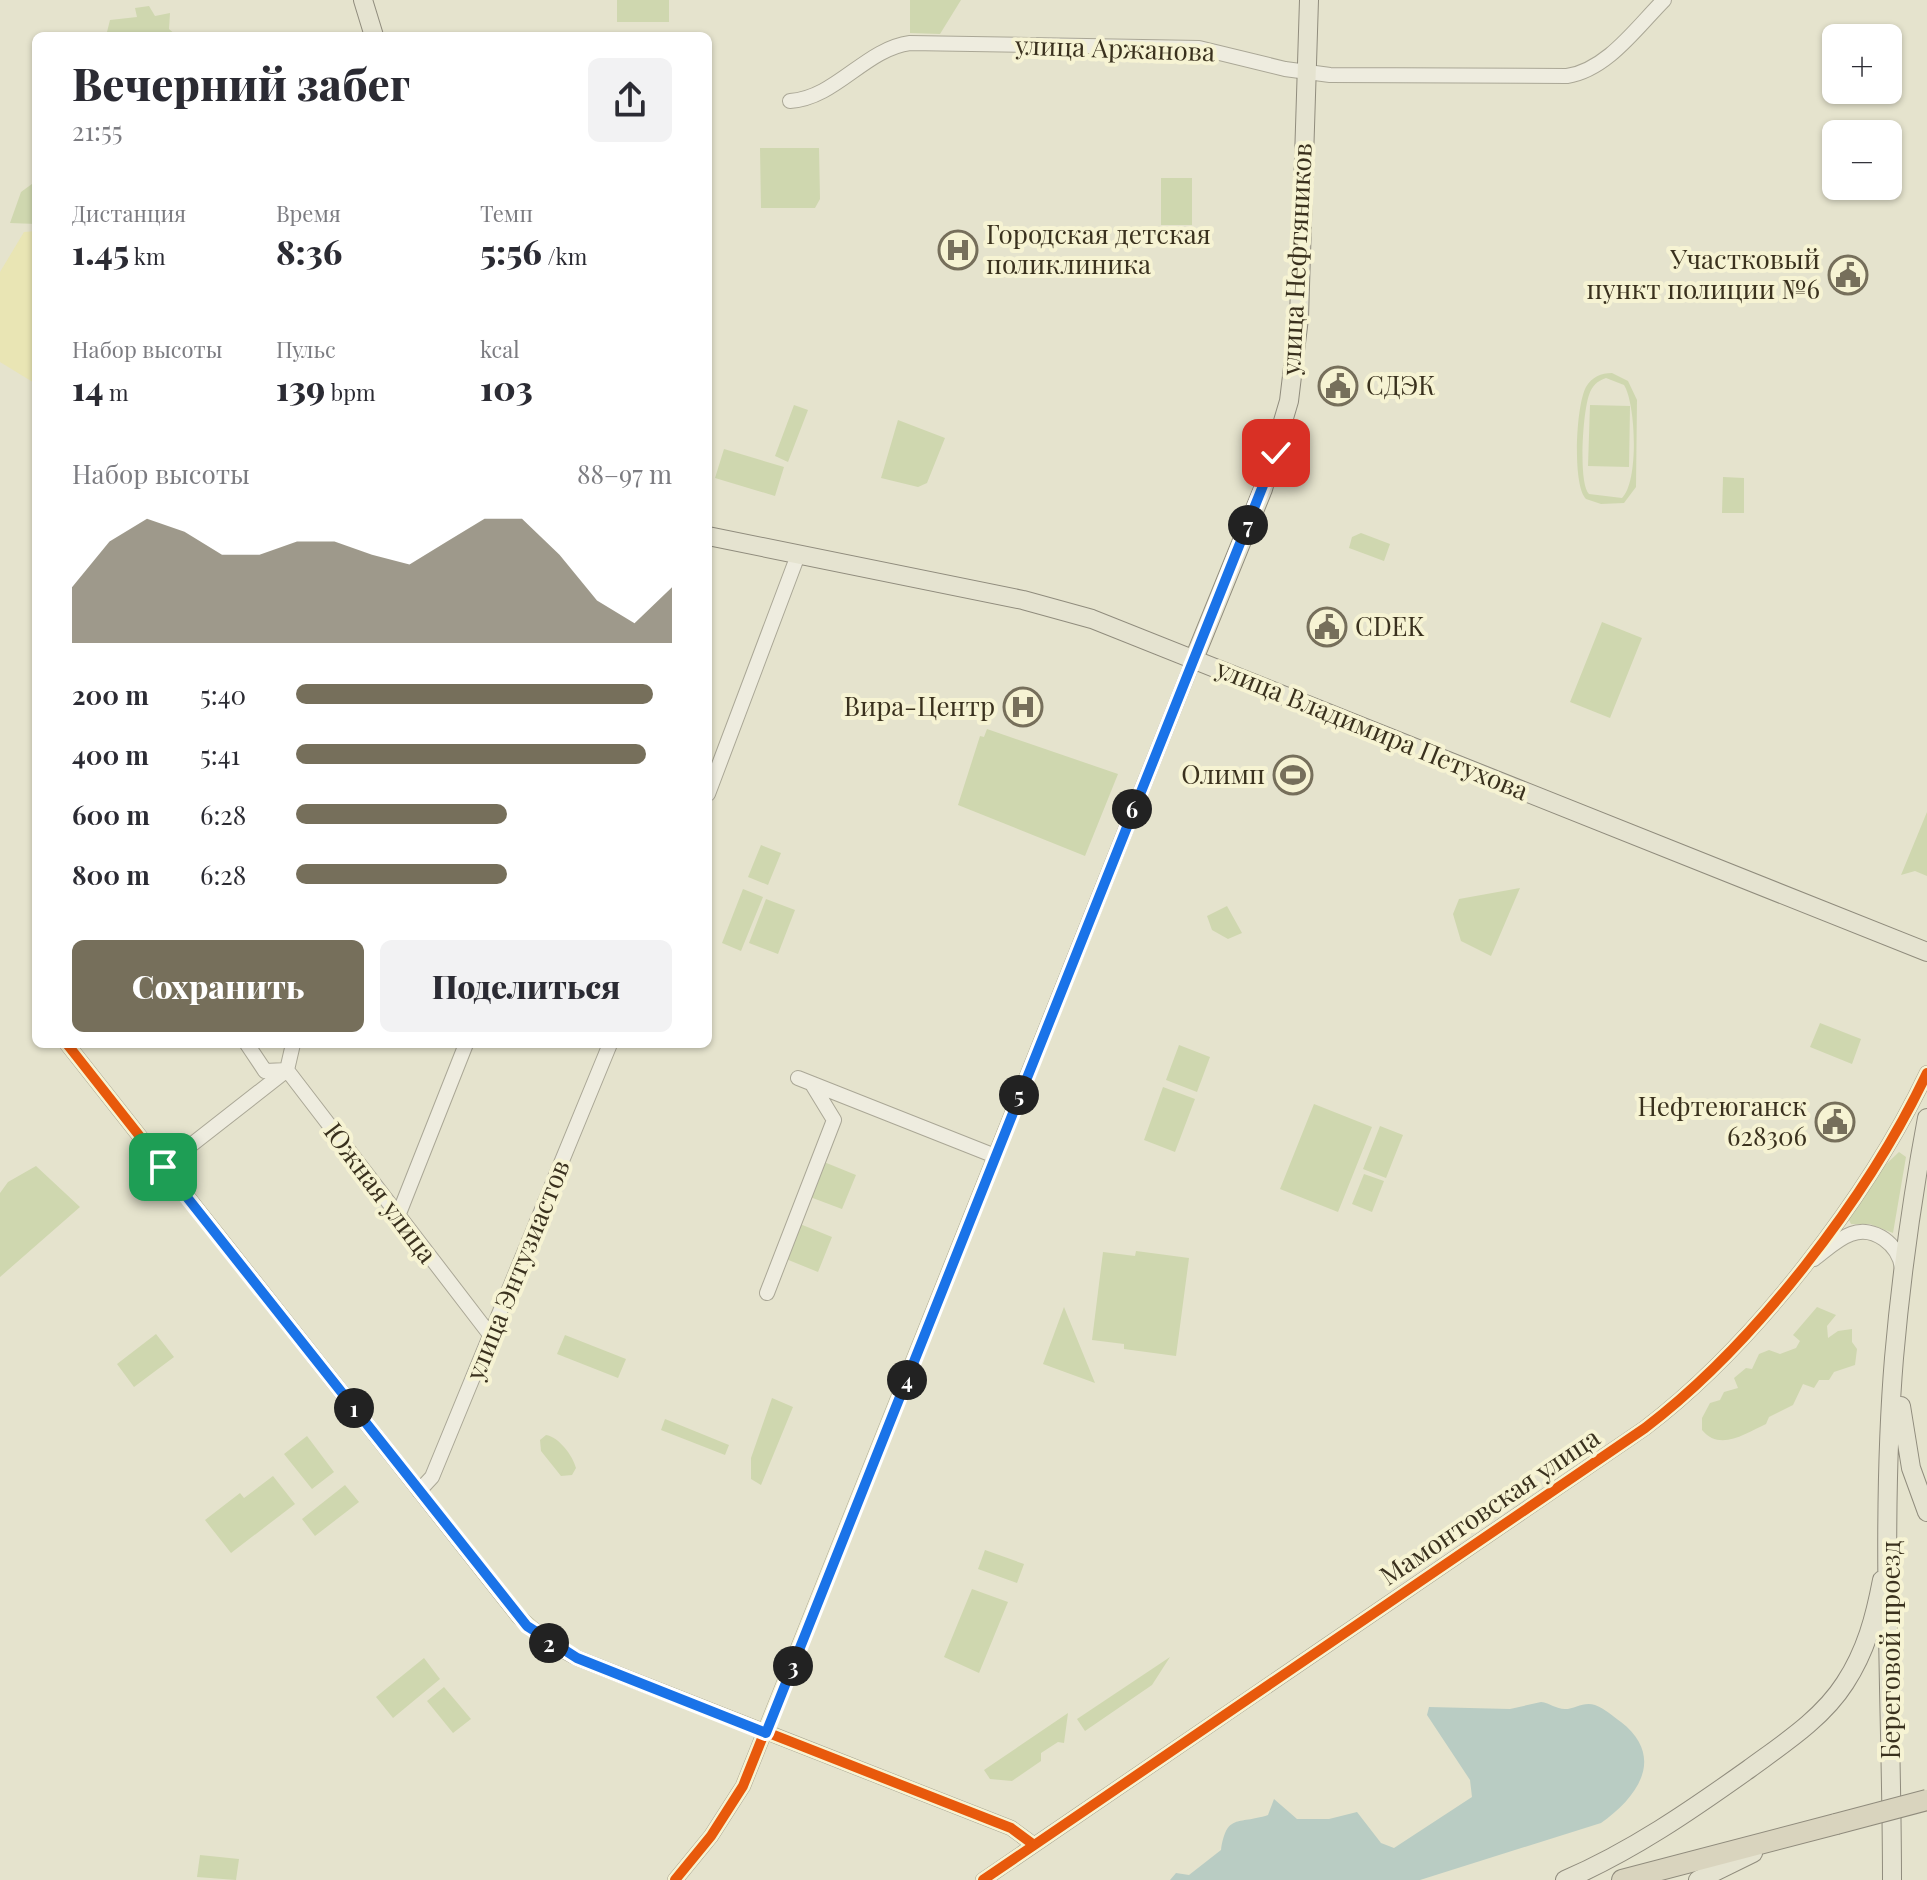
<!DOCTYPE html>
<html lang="ru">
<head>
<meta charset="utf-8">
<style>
	:root { --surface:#fff; --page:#f2f2f3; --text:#2b2b33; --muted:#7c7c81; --accent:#766f5b }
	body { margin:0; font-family:"Playfair Display",serif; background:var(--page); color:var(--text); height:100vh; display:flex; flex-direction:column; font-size:30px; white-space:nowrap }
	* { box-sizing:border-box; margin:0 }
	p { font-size:26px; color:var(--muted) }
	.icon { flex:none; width:44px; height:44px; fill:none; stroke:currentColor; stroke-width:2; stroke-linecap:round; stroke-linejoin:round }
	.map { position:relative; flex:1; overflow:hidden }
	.details { position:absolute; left:32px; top:32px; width:680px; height:1016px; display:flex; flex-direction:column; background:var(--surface); border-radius:12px; box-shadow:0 2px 6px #0004 }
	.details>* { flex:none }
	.buttons { position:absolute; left:1822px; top:24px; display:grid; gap:16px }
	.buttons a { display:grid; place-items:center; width:80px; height:80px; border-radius:12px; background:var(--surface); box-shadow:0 2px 6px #0004; font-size:40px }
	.pin { position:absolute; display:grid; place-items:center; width:68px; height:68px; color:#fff; margin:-34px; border-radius:16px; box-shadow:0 4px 12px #0006 }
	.km { position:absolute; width:40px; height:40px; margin:-20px; border-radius:50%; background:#222; color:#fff; font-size:22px; line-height:40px; text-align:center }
	.round { display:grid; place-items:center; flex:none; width:84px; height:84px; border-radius:12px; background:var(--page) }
	.headline { display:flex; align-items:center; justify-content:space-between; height:136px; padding:0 40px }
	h1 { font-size:44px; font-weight:800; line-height:60px }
	.metrics { display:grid; grid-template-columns:repeat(3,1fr); gap:12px; height:136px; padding:8px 40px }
	.metrics div { display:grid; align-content:center }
	.metrics b { font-size:34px; font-weight:800 }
	.metrics small { font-size:22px; font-weight:400 }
	.metrics p { font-size:22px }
	.chart { height:224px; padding:16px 40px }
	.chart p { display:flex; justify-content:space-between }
	.chart svg { width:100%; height:144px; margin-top:8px; fill:var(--accent); opacity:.7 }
	.cta { display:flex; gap:16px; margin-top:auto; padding:16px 40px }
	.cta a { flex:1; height:92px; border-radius:12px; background:var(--accent); color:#fff; font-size:32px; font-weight:800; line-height:92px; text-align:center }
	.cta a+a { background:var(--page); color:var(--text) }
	ul { padding:0 40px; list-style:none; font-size:26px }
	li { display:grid; grid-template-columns:128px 96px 1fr; align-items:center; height:60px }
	li i { height:20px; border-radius:10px; background:var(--accent) }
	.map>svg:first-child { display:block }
	.green { fill:#cfd7af; fill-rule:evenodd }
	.sand { fill:#e9e5b4 }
	.water { fill:#b9ccc3 }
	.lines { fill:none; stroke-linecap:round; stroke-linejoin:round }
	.minor-casing { stroke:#aaa796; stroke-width:16 }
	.major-casing { stroke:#908c7d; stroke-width:20 }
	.highway-casing { stroke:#908c7d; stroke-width:22 }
	.minor { stroke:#eeecdf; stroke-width:14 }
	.major { stroke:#e5e3d0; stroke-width:18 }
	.highway { stroke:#d9d4be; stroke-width:20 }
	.highway-bridge-casing { stroke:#908c7d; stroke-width:22; stroke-linecap:butt }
	.highway-bridge { stroke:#d9d4be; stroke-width:20 }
	.cycleway-casing { stroke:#f6f3d3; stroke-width:15 }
	.cycleway { stroke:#e8590c; stroke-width:10 }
	.route-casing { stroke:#fff; stroke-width:16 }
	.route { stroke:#1a73e8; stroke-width:10 }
	.labels { text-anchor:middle; stroke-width:8; stroke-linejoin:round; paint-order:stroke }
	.street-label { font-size:26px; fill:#3a311e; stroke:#f6f3d3 }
	.poi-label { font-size:26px; fill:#3a311e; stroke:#f6f3d3; text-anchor:end }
</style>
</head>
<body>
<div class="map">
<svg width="1927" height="1880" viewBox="0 0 1927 1880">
	<rect width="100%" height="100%" fill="#e5e3cd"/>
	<path class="green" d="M617 0H669V22H617Z
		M910 0H961L940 34 910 33Z
		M149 6 155 16 170 13 169 29 177 36H106L110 20 137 17 135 8Z
		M760 148H819L820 199 815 208H761Z
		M1161 178H1192V225H1161Z
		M36 181V224L10 223 21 192Z
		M1612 373 1628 381 1637 400 1636 487 1624 503 1601 504 1586 499C1572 485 1576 405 1586 387 1592 377 1601 373 1612 373ZM1606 378 1624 385C1636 404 1639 482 1622 498L1589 494C1578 483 1583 411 1589 395 1592 386 1597 381 1606 378Z
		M794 405 808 410 788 462 775 456Z
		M1590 405 1630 406 1629 467 1588 466Z
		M898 420 945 438 927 483 918 487 881 478Z
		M724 449 784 467 775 496 715 478Z
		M1723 477 1744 478V513H1722Z
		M1361 533 1390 544 1384 561 1349 548 1352 537Z
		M1602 622 1642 638 1610 718 1570 702Z
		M987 729 1118 774 1085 856 958 805 980 736 984 737Z
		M1927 812V876L1915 871 1901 875Z
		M761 845 781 853 768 885 748 877Z
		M1520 888 1491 956 1461 941 1453 914 1459 899Z
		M743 889 763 897 741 951 722 943Z
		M766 899 795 910 778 954 749 943Z
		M1227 906 1242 933 1228 939 1212 930 1207 916Z
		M1820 1023 1861 1039 1852 1064 1810 1047Z
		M1179 1045 1210 1057 1197 1092 1166 1080Z
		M1163 1087 1195 1099 1175 1152 1144 1140Z
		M1314 1104 1372 1127 1338 1212 1280 1189Z
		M1380 1126 1403 1135 1386 1178 1363 1169Z
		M1899 1152 1906 1157 1893 1233 1870 1224H1851L1848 1218 1882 1168Z
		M824 1162 856 1175 842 1209 810 1197Z
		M36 1166 80 1207 0 1277V1193L8 1182Z
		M1364 1174 1384 1181 1372 1212 1352 1204Z
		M800 1224 832 1237 818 1272 786 1259Z
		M1136 1251 1189 1258 1176 1356 1124 1349V1344L1092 1340 1103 1252 1135 1256Z
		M1064 1307 1095 1383 1043 1364Z
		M1817 1307 1836 1315 1827 1326 1828 1338 1838 1331 1852 1329V1342L1857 1349 1855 1365 1834 1372 1829 1380H1819L1814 1388 1803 1384 1793 1405 1769 1417 1766 1424C1746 1433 1720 1452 1702 1430V1418L1710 1403 1720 1400 1724 1392 1738 1388 1734 1378 1746 1368 1752 1369 1759 1354 1769 1350 1780 1354 1796 1348 1800 1341 1793 1335Z
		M156 1334 174 1357 134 1387 117 1364Z
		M565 1335 626 1359 618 1378 557 1354Z
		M772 1398 793 1407 761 1485 751 1479V1458Z
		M665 1419 729 1445 725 1455 661 1430Z
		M546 1435C559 1437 573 1456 576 1468L572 1475 561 1476 541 1451 540 1440Z
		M307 1436 334 1472 312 1489 284 1454Z
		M273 1476 295 1504 231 1553 205 1520 240 1493 244 1498Z
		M345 1485 359 1502 315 1536 302 1519Z
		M985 1550 1024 1564 1017 1583 978 1569Z
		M972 1589 1008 1602 979 1673 944 1657Z
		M1170 1657 1152 1685 1085 1731 1077 1719Z
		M424 1658 440 1679 393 1718 376 1697Z
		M444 1687 471 1719 453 1733 427 1701Z
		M1068 1713 1064 1743 1058 1742 1041 1753V1761L1012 1781 990 1779 984 1770Z
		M200 1855 239 1859 236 1880 197 1877Z"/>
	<path class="sand" d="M36 231V384L0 362V272L24 232Z"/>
	<path class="water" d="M1541 1702C1550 1703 1556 1709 1565 1709 1575 1709 1584 1701 1595 1705 1604 1708 1614 1717 1621 1722 1666 1757 1638 1797 1601 1823L1420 1880H1170L1176 1873 1189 1875 1221 1850C1227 1813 1237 1825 1268 1815L1274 1799 1297 1819H1329L1357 1812 1381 1843 1394 1848 1472 1797 1470 1780 1427 1715 1429 1707 1510 1709Z"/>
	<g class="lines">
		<defs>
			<path id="minor" d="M790 101C836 98 865 49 910 43L1199 48 1285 69 1330 75 1567 76C1607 70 1637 27 1664 0
				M708 794 798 555
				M67 1044 519 1617 549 1643 577 1658 1011 1828 1034 1845
				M247 1044 265 1071 287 1070
				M293 1044 287 1070 491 1336
				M798 1078 995 1156
				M163 1167 287 1070
				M398 1216 466 1044
				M1814 1259C1825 1251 1837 1239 1851 1234 1874 1225 1899 1245 1902 1268
				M767 1293 834 1120 812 1084
				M419 1491 432 1477 610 1044
				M675 1880 711 1836 743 1786 1194 659
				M983 1880 1645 1428C1755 1344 1868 1197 1927 1073"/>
			<path id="major" d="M363 0 374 36
				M708 536 1023 600 1092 619 1927 952
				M1194 659 1263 489 1289 401 1299 318 1309 0
				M1901 1406 1911 1468 1927 1512
				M1565 1880C1632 1851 1690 1811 1749 1769 1783 1744 1822 1719 1845 1683 1866 1651 1875 1617 1882 1580
				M1698 1880 1753 1853
				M1892 1880C1892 1710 1880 1527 1894 1358 1901 1278 1912 1198 1927 1118"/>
			<path id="highway" d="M1622 1880 1836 1824"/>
		</defs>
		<use href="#minor" class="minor-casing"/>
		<use href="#major" class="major-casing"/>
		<use href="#highway" class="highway-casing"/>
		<use href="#minor" class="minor"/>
		<use href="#major" class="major"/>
		<use href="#highway" class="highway"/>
		<defs>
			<path id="highway-bridge" d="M1836 1824 1927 1800"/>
		</defs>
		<use href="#highway-bridge" class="highway-bridge-casing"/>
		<use href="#highway-bridge" class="highway-bridge"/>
		<defs>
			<path id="cycleway" d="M67 1044 519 1617 549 1643 577 1658 1011 1828 1034 1845
				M675 1880 711 1836 743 1786 1194 659
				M983 1880 1645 1428C1755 1344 1868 1197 1927 1073"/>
		</defs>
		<use href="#cycleway" class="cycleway-casing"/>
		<use href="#cycleway" class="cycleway"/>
	</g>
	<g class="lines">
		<defs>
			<path id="route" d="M163 1167 527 1626 577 1658 766 1733 1276 453"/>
		</defs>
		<use href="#route" class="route-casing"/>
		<use href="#route" class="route"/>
	</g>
	<defs>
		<symbol id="hospital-ring" viewBox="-11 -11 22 22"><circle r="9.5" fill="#f6f3d3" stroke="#766f5b" stroke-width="1.5"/><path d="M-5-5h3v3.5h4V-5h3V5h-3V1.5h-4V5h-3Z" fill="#766f5b"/></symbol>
		<symbol id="civic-ring" viewBox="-11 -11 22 22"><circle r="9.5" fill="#f6f3d3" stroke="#766f5b" stroke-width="1.5"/><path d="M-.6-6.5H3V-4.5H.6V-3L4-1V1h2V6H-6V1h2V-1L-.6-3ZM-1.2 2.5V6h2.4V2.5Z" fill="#766f5b"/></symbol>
		<symbol id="stadium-ring" viewBox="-11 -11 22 22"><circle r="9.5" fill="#f6f3d3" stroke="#766f5b" stroke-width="1.5"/><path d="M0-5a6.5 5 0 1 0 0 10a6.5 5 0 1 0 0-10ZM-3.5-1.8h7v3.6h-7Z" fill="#766f5b"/></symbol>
	</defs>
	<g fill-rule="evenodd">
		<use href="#hospital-ring" x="936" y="228" width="44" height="44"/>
		<use href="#civic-ring" x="1826" y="253" width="44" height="44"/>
		<use href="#civic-ring" x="1316" y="364" width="44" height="44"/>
		<use href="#civic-ring" x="1305" y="605" width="44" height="44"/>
		<use href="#hospital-ring" x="1001" y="685" width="44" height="44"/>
		<use href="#stadium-ring" x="1271" y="753" width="44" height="44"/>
		<use href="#civic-ring" x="1813" y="1100" width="44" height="44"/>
	</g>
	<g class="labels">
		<g class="street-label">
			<text transform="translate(1115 49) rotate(2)" y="9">улица Аржанова</text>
			<text transform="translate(1297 259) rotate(-87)" y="9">улица Нефтяников</text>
			<text transform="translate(1372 730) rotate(22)" y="9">улица Владимира Петухова</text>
			<text transform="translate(380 1193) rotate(53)" y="9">Южная улица</text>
			<text transform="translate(518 1270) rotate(-68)" y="9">улица Энтузиастов</text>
			<text transform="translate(1490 1507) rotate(-34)" y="9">Мамонтовская улица</text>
			<text transform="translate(1891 1650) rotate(-90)" y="9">Береговой проезд</text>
		</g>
		<g class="poi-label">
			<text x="986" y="244" text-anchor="start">Городская детская<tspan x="986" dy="30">поликлиника</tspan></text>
			<text x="1820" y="269">Участковый<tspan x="1820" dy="30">пункт полиции №6</tspan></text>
			<text x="1366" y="395" text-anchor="start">СДЭК</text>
			<text x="1355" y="636" text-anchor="start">CDEK</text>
			<text x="995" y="716">Вира-Центр</text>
			<text x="1265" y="784">Олимп</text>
			<text x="1807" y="1116">Нефтеюганск<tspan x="1807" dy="30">628306</tspan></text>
		</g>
	</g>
</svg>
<div class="buttons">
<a>+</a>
<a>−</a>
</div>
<div class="pin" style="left:163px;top:1167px;background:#1e9e55"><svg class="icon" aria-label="arrive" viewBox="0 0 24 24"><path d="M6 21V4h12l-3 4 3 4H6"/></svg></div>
<div class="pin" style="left:1276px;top:453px;background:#d93025"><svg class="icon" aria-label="check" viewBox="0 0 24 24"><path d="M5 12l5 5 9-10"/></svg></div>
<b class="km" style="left:354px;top:1408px">1</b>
<b class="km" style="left:549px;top:1643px">2</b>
<b class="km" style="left:793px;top:1666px">3</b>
<b class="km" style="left:907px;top:1380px">4</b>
<b class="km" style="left:1019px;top:1095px">5</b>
<b class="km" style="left:1132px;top:809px">6</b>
<b class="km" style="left:1248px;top:525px">7</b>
<section class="details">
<div class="headline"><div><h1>Вечерний забег</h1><p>21:55</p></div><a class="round"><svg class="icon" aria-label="share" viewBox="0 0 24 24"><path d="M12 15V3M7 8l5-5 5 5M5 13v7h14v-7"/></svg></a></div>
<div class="metrics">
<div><p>Дистанция</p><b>1.45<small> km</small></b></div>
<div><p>Время</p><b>8:36</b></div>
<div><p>Темп</p><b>5:56<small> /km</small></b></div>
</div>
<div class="metrics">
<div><p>Набор высоты</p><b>14<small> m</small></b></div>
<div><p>Пульс</p><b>139<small> bpm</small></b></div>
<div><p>kcal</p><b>103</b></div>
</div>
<div class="chart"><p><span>Набор высоты</span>88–97 m</p>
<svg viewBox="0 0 160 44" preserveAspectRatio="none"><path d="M0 44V27L10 13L20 6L30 10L40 17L50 17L60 13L70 13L80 17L90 20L100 13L110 6L120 6L130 17L140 31L150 38L160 27V44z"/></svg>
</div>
<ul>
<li><b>200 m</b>5:40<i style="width:95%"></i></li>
<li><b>400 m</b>5:41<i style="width:93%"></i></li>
<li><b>600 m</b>6:28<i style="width:56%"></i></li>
<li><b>800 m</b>6:28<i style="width:56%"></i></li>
</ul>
<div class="cta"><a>Сохранить</a><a>Поделиться</a></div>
</section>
</div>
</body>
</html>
